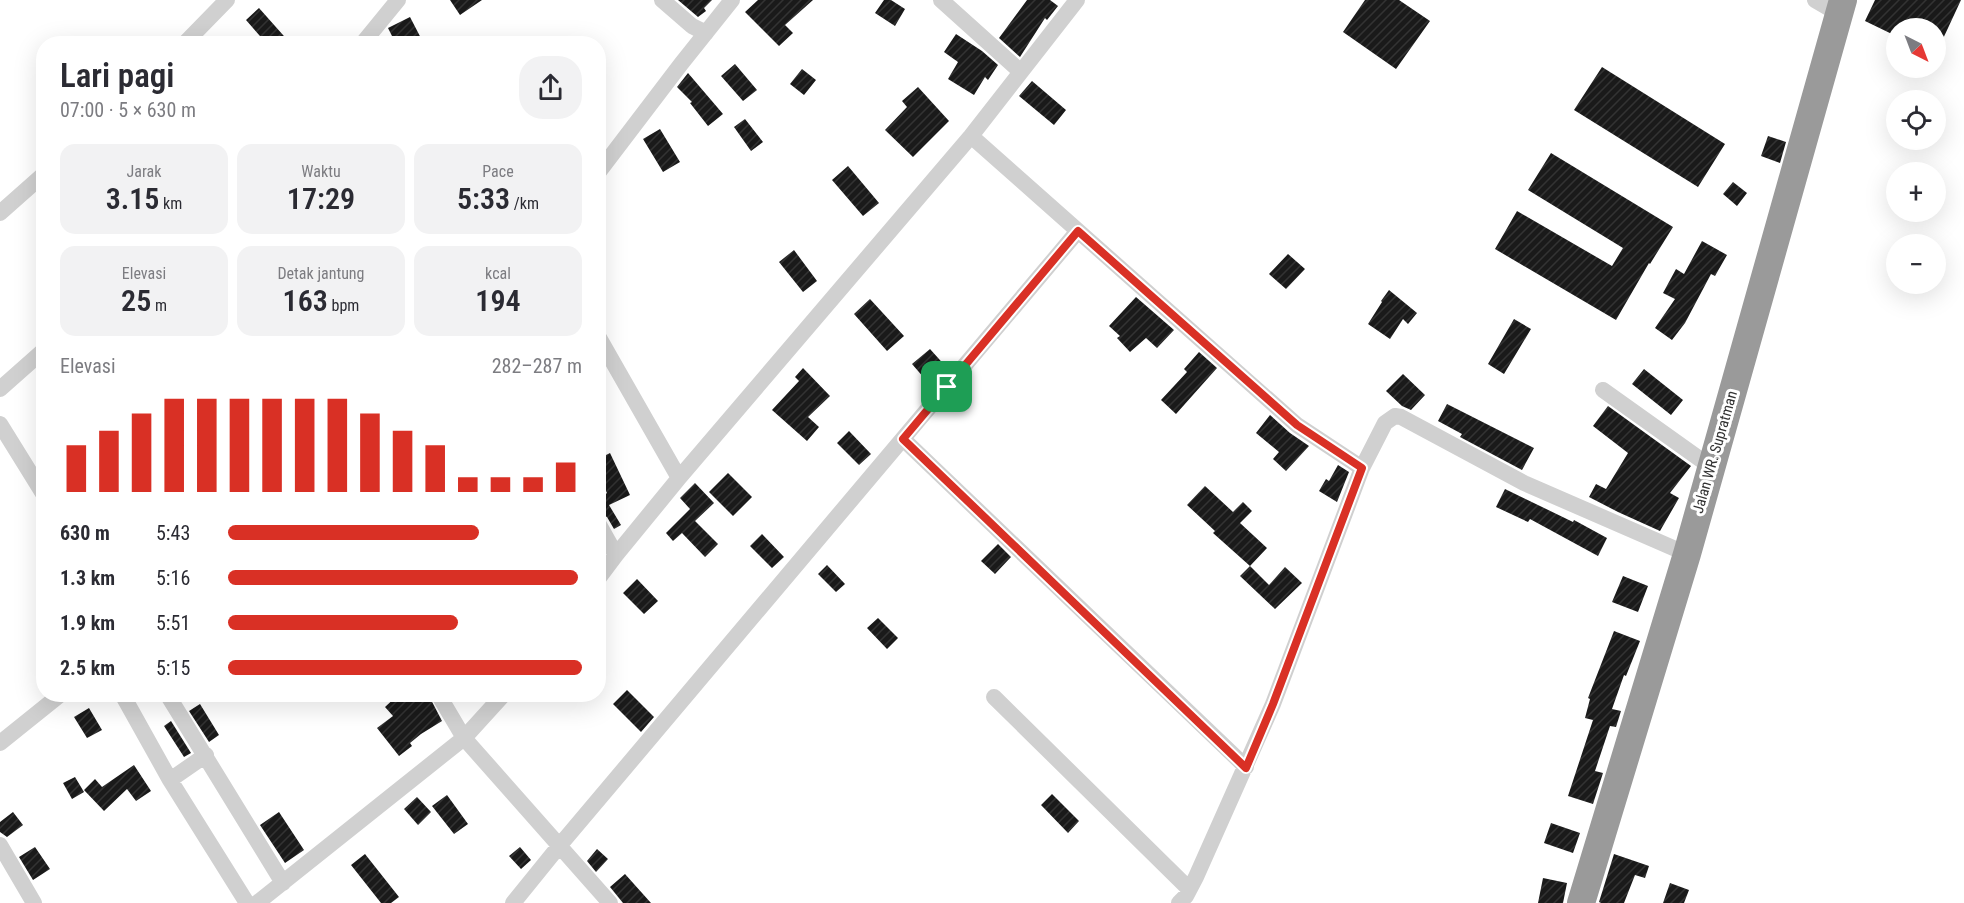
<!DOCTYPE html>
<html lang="id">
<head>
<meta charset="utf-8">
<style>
	:root { --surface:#fff; --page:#f2f2f3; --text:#2b2b33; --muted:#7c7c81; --accent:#d93025 }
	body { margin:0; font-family:"Roboto Condensed",sans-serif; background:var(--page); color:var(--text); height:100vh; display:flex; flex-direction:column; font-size:22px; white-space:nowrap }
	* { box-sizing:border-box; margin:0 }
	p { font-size:20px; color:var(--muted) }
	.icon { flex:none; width:33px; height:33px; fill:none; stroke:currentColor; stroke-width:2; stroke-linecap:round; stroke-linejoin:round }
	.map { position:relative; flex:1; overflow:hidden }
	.side { position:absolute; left:36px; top:36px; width:570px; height:666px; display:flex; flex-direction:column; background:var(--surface); border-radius:24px; box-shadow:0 6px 24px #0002 }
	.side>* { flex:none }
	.needle { width:39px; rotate:138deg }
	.fabs { position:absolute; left:1886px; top:18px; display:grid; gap:12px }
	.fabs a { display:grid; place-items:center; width:60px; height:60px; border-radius:50%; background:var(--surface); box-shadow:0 6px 24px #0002; font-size:30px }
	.pin { position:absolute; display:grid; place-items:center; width:51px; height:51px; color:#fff; margin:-26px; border-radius:12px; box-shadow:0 3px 9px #0006 }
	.round { display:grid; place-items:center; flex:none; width:63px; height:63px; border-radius:24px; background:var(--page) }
	.head { display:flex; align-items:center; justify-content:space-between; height:102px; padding:0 24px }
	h1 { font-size:33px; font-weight:600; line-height:45px }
	.figures { display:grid; grid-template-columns:repeat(3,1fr); gap:9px; height:102px; padding:6px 24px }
	.figures div { display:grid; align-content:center; border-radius:15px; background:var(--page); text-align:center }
	.figures b { font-size:30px; font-weight:600 }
	.figures small { font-size:16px; font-weight:400 }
	.figures p { font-size:16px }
	.chart { height:168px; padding:12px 24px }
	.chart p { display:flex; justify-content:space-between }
	.chart svg { width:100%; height:108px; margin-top:6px; stroke:var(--accent); stroke-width:6 }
	ul { padding:0 24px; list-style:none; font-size:20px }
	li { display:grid; grid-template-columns:96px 72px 1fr; align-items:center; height:45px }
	li i { height:15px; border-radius:8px; background:var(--accent) }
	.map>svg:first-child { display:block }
	.building { fill:url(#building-hatch) }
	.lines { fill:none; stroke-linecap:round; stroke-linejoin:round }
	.street { stroke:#d0d0d0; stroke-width:16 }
	.highway { stroke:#9a9a9a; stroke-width:28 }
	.route-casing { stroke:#fff; stroke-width:12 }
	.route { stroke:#d93025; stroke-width:8 }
	.labels { text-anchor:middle; stroke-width:6; stroke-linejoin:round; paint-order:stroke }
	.street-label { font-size:15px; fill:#333; stroke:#fff }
</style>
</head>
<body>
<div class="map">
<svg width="1964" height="903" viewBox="0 0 1964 903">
	<defs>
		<pattern id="building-hatch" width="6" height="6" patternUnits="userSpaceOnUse" patternTransform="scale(1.5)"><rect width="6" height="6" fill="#1a1a1a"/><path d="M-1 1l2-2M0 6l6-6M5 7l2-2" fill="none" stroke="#333"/></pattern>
	</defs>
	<rect width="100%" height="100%" fill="#fff"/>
	<path class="building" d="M450 0H482L460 15Z
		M678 0H712L704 8 706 11 698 17Z
		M758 0H813L785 25 793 33 779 46 745 12Z
		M884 0H891L905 9 895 26 875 13Z
		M1027 0H1050L1058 6 1047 20 1045 18 1020 57 999 38Z
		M1365 0H1399L1430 21 1396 69 1343 32Z
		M1875 0H1961L1935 56V28H1896V36L1865 21Z
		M259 8 291 44H267L246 20Z
		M410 17 424 44H396L388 28Z
		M956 34 982 51 998 65 988 80 985 77 974 95 948 79 958 62 944 52Z
		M735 64 757 90 743 101 721 76Z
		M1602 67 1725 144 1698 187 1574 110Z
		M802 69 816 80 804 95 790 84Z
		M688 73 723 114 708 126 690 103 692 102 677 87Z
		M1032 81 1066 110 1054 125 1019 96Z
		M918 87 949 121 913 157 885 130 907 107 902 101Z
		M745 119 763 142 751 151 734 127Z
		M660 129 680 162 663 172 643 139Z
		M1768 136 1786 142 1780 163 1761 156Z
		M1551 153 1673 227 1650 264 1649 263 1616 320 1495 249 1517 211 1612 266 1623 248 1528 190Z
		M848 166 879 203 863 216 832 180Z
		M1733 182 1747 193 1737 206 1723 194Z
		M1702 241 1727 255 1715 276 1711 274 1685 323 1672 340 1655 328 1675 299 1663 293 1676 269 1684 274Z
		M794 250 817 281 803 292 779 262Z
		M1288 254 1305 269 1286 289 1269 274Z
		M1389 290 1417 313 1408 324 1403 319 1390 339 1368 324 1382 302 1381 301Z
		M1136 297 1174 330 1157 348 1146 338 1130 352 1117 338 1120 336 1109 326Z
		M870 299 904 336 887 351 854 314Z
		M1514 319 1531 329 1504 374 1488 364Z
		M930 349 948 369 931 386 912 364Z
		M1199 352 1217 368 1176 414 1161 400 1187 372 1184 369Z
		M803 368 830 396 808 417 819 427 807 441 772 410 799 381 795 377Z
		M1644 369 1683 400 1671 415 1632 384Z
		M1403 374 1425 395 1411 410 1402 406 1386 391Z
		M1447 404 1534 448 1522 470 1460 437 1462 434 1438 421Z
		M1608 406 1691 466 1670 493 1679 498 1660 531 1618 512 1589 497 1596 484 1606 489 1628 453 1593 426Z
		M1270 415 1290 433 1309 446 1286 471 1273 459 1279 452 1256 433Z
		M849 431 871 454 859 465 837 443Z
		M610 453 630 495 609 505 621 525 614 529 607 517 598 513V489L603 496 607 493 598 476V459Z
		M1338 465 1349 472 1337 502 1319 491 1326 479 1329 481Z
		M728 473 752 497 733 516 709 492Z
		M695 483 714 503 695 521 718 544 705 557 682 533 673 541 666 533 690 509 680 498Z
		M1205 486 1233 512 1243 502 1252 511 1240 523 1267 548 1250 566 1213 533 1215 531 1187 505Z
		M1505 489 1573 522 1574 520 1607 538 1598 556 1530 519 1528 522 1496 507Z
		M762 534 784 557 772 568 750 546Z
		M998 544 1011 557 995 574 981 561Z
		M827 565 845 584 836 592 818 574Z
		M1250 566 1269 585 1285 567 1302 583 1275 609 1240 576Z
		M1623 576 1648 586 1638 612 1612 602Z
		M637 579 658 601 644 614 623 593Z
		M878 618 898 638 887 649 867 628Z
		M1614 631 1640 641 1626 676 1624 675 1612 709 1621 711 1616 727 1610 726 1595 771 1603 773 1593 804 1568 796 1593 720 1585 718 1590 699 1588 698Z
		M627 690 654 717 641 732 613 704Z
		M399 694H428L442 721 421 734 410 743 412 746 399 756 377 728 393 716 385 707Z
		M200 704 219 735 209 742 189 711Z
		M89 708 102 730 87 738 74 717Z
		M171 721 191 753 184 757 164 726Z
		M134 765 151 791 136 801 127 789 104 811 84 790 95 779 102 787Z
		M75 777 84 792 72 799 63 783Z
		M1052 794 1079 821 1068 833 1041 805Z
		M447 795 468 824 454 834 432 806Z
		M417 797 431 812 418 825 404 809Z
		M13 812 23 825 7 837 0 832V822Z
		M279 812 304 850 285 863 260 825Z
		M1551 823 1580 833 1573 853 1544 843Z
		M35 847 50 869 33 880 19 857Z
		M520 847 531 860 521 869 509 856Z
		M597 849 608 859 596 872 587 861Z
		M365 854 399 897 391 903H381L351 865Z
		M1614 854 1649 866 1645 878 1635 875 1624 903H1601L1599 902Z
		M625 874 651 903H623L610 887Z
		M1543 878 1567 883 1563 903H1538Z
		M1670 883 1689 890 1684 903H1663Z"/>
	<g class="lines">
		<path class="street" d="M662 0 692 26 706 33
			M941 0 1021 72
			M1815 0 1839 14
			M184 44 227 0
			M362 44 398 0
			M971 136 1297 425 1362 468 1385 423 1395 416 1401 417 1524 483 1687 554
			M598 173 681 64 732 0
			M0 213 44 174
			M598 336 679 478
			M0 389 44 350
			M1603 390 1711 467
			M0 424 44 495
			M903 439 1246 767
			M598 523 616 555
			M598 579 616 555 679 478 971 136 1077 0
			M122 694 170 780 247 903
			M167 694 283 883
			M438 694 464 738 610 903
			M994 697 1189 889
			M0 743 61 694
			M170 780 206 755
			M0 845 34 903
			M257 903 464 738 504 694
			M513 903 560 845 1078 231
			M1179 903 1186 896 1196 877 1273 704 1362 468"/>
		<path class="highway" d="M1581 903 1687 554 1843 0"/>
	</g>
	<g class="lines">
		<defs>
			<path id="route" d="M1078 231 1297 425 1362 468 1273 704 1246 768 903 439Z"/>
		</defs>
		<use href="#route" class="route-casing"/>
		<use href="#route" class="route"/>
	</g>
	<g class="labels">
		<g class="street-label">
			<text transform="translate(1715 452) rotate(-74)" y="5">Jalan WR. Supratman</text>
		</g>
	</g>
</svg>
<div class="fabs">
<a><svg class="needle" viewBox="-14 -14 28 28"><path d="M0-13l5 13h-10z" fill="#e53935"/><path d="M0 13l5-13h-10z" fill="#7c7c81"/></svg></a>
<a><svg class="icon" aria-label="locate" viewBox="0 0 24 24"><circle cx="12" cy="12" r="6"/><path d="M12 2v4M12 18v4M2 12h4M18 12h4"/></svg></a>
<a>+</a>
<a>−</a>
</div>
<div class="pin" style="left:947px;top:387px;background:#1e9e55"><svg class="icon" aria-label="arrive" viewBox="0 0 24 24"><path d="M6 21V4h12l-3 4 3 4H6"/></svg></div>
<section class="side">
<div class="head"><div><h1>Lari pagi</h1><p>07:00 · 5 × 630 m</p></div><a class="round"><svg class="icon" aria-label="share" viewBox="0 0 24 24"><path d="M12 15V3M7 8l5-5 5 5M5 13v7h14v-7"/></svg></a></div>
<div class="figures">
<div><p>Jarak</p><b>3.15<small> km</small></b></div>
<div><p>Waktu</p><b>17:29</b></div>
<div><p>Pace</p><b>5:33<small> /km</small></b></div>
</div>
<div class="figures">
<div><p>Elevasi</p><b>25<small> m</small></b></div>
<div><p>Detak jantung</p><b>163<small> bpm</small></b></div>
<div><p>kcal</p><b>194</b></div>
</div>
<div class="chart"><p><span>Elevasi</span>282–287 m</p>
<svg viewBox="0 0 160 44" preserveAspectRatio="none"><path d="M5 44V25M15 44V19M25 44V12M35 44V6M45 44V6M55 44V6M65 44V6M75 44V6M85 44V6M95 44V12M105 44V19M115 44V25M125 44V38M135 44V38M145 44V38M155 44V32"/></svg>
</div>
<ul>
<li><b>630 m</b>5:43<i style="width:71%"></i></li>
<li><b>1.3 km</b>5:16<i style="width:99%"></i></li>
<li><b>1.9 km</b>5:51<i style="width:65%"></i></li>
<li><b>2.5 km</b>5:15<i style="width:100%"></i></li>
</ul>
</section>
</div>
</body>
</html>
